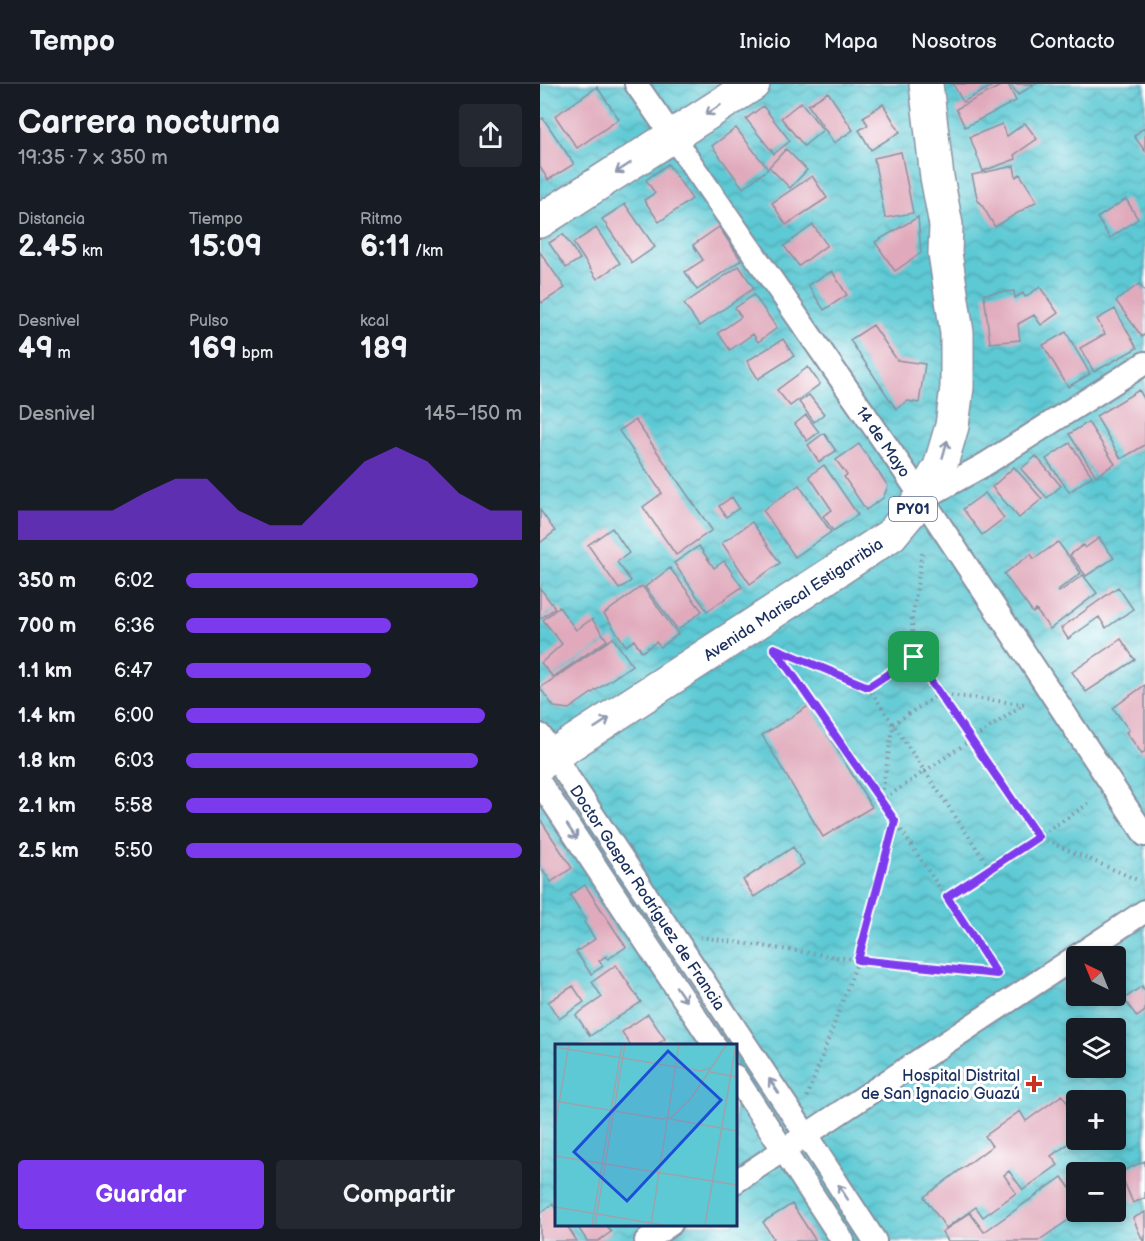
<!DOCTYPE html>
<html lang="es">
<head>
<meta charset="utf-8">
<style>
	:root { --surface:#171b24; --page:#242831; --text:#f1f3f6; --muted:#9ea1a6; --line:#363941; --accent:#7c3aed }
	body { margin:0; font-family:"Balsamiq Sans",sans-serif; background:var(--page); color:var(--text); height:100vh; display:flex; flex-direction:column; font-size:22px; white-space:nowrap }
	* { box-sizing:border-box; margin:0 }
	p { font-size:20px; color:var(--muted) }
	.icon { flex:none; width:33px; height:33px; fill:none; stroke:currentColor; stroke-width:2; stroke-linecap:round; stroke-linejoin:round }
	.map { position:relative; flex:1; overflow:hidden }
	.sheet { display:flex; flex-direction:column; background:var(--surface); width:540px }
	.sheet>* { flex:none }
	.needle { width:39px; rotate:317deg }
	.tools { position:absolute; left:526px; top:862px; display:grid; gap:12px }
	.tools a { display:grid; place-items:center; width:60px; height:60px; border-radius:6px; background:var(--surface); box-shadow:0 3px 9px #0003; font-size:30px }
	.pin { position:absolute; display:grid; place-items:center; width:51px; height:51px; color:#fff; margin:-26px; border-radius:12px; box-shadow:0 3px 9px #0006 }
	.round { display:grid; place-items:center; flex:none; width:63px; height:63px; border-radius:6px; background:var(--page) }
	.head { display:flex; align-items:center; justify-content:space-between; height:102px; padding:0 18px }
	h1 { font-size:33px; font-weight:800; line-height:45px }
	.metrics { display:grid; grid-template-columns:repeat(3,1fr); gap:9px; height:102px; padding:6px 18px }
	.metrics div { display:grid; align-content:center }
	.metrics b { font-size:30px; font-weight:800 }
	.metrics small { font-size:16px; font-weight:400 }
	.metrics p { font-size:16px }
	.chart { height:168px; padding:12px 18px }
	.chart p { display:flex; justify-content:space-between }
	.chart svg { width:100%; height:108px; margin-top:6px; fill:var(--accent); opacity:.7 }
	.primary-button { display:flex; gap:12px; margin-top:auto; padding:12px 18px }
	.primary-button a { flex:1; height:69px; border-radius:6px; background:var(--accent); color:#fff; font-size:24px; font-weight:800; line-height:69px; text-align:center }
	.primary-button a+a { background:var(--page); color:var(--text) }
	ul { padding:0 18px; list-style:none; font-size:20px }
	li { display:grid; grid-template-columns:96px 72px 1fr; align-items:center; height:45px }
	li i { height:15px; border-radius:8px; background:var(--accent) }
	header { display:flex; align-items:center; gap:36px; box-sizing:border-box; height:84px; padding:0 30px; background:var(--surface); border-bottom:2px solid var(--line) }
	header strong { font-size:28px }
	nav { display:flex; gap:33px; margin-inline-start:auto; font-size:21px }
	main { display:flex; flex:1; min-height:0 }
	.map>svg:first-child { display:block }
	.water { fill:url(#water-waves); stroke:#3c7c99; stroke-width:1.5; fill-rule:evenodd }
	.building { fill:#e1aabc }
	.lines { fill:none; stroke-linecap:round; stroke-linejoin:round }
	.minor-casing { stroke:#8890a0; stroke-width:26 }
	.highway-casing { stroke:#8890a0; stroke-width:36 }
	.path { stroke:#8890a0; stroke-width:4; stroke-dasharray:1.5 4.5; stroke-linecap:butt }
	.minor { stroke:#fff; stroke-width:22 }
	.highway { stroke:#fff; stroke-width:33 }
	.oneway { stroke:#8d97ae }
	.route-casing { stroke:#fff; stroke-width:12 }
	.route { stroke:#7c3aed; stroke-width:8 }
	.poi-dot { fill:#c8321e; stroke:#fff; stroke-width:2 }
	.labels { text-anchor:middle; stroke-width:6; stroke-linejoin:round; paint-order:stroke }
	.shield { fill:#fff; stroke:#5f6d8e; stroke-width:1.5 }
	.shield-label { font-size:15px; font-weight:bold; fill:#1b2f5e }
	.street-label { font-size:16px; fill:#1b2f5e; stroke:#fff }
	.poi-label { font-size:16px; fill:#1b2f5e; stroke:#fff; text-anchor:end }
	.inset-road { fill:none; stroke:#9da3ad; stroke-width:1.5 }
	.view { fill:#1d4ed8; fill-opacity:0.15; stroke:#1d4ed8; stroke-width:3 }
	.inset-edge { fill:none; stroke:#1b2f5e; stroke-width:3 }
</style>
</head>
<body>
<header>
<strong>Tempo</strong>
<nav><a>Inicio</a><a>Mapa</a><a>Nosotros</a><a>Contacto</a></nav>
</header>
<main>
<section class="sheet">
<div class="head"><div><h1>Carrera nocturna</h1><p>19:35 · 7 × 350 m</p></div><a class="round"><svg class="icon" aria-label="share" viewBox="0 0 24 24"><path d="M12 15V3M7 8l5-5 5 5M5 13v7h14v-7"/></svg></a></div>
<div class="metrics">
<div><p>Distancia</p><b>2.45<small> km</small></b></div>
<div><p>Tiempo</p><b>15:09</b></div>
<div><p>Ritmo</p><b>6:11<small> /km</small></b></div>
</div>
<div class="metrics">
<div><p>Desnivel</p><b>49<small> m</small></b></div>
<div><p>Pulso</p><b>169<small> bpm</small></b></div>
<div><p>kcal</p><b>189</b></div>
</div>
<div class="chart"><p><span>Desnivel</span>145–150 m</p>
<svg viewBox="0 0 160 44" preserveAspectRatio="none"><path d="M0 44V32L10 32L20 32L30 32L40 25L50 19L60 19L70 32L80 38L90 38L100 25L110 12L120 6L130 12L140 25L150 32L160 32V44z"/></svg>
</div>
<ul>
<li><b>350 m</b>6:02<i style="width:87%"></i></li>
<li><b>700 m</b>6:36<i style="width:61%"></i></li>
<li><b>1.1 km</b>6:47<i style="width:55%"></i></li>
<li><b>1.4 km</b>6:00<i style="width:89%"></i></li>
<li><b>1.8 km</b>6:03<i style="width:87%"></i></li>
<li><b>2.1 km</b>5:58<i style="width:91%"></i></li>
<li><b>2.5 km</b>5:50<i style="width:100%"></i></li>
</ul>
<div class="primary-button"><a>Guardar</a><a>Compartir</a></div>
</section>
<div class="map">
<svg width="605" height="1157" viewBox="0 0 605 1157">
	<defs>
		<pattern id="water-waves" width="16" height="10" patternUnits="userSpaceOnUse" patternTransform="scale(1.5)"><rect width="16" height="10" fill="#5dc9d4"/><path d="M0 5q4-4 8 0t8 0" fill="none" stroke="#4ca4af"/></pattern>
	</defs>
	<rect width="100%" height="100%" fill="#fff"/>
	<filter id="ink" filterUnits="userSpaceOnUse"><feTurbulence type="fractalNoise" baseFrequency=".0167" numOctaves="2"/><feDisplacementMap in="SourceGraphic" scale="12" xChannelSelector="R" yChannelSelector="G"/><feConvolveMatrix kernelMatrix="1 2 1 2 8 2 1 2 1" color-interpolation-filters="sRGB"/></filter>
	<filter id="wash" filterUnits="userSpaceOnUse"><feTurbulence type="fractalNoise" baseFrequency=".008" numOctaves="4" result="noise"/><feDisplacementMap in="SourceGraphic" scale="24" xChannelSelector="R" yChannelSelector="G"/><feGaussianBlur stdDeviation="1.35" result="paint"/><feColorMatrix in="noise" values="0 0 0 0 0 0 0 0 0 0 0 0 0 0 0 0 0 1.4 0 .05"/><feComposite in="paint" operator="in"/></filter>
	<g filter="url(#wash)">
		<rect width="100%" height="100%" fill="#f4f1e1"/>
		<path class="water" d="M0 0H605V1157H0ZM537 873H576V912H537ZM537 945H576V984H537ZM16 962H195V1140H16ZM537 1017H576V1056H537ZM537 1089H576V1128H537Z"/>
		<g id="blocks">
			<path class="building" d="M413 0H456L423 18Z
				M464 0H468L476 17 425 43 416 25Z
				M470 0H495L478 11Z
				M57 3 79 35 37 64 15 32Z
				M288 8 313 46 294 59 268 21Z
				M261 18 283 46 264 62 241 34Z
				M343 20 360 48 331 66 319 46 328 41 323 33Z
				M223 22 250 57 234 70 206 35Z
				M3 34 34 80 8 96 0 83V36Z
				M485 39 497 55 474 71 476 75 443 87 430 53 462 40 467 52Z
				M605 43V67L594 52Z
				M196 44 228 85 203 104 172 62Z
				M246 65 267 86 250 104 229 83Z
				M361 68 373 129 345 134 334 74Z
				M128 80 152 115 119 138 104 116 115 109 106 96Z
				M474 82 476 93 480 90 497 117 455 143 440 118H438L432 91Z
				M272 92 287 114 246 141 232 119Z
				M586 115 598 135 570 154 557 134Z
				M85 120 115 163 92 179 62 135Z
				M378 133 381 169 355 187 335 158Z
				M273 141 287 161 259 182 244 162Z
				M179 143 201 176 157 206 145 188 163 176 153 161Z
				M56 144 80 179 57 195 33 159Z
				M23 150 40 175 26 184 9 159Z
				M0 168 25 204 2 219 0 215Z
				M199 182 214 204 159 242 144 220Z
				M292 187 307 211 284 226 268 201Z
				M599 200 605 208V250L602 253 576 217Z
				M500 203 518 229 501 241 494 231 478 240 480 256 450 259 444 210 474 207 475 214 483 209 485 213Z
				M214 211 237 244 218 258 213 250 190 266 178 249 201 233 195 224Z
				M575 225 597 264 554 288 540 264 565 250 557 235Z
				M333 241 357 276 385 280 379 319 368 317 356 325 310 256Z
				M526 248 550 290 528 303 503 261Z
				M243 255 254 272 218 295 207 277Z
				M268 283 280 300 250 322 237 306Z
				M599 306 605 316V361L581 375 556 332Z
				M269 311 284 330 274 338 259 318Z
				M266 331 279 348 267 357 255 340Z
				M95 336 172 446 136 471 103 423 122 409 79 347Z
				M548 338 575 380 556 392 529 350Z
				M284 349 296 367 279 378 268 361Z
				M530 359 552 392 529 408 506 375Z
				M319 360 348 402 343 414 326 426 304 393 307 391 296 376Z
				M496 372 521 402 507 414 481 385Z
				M284 381 318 431 293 447 283 432 292 426 269 392Z
				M474 383 502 415 479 434 452 403Z
				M259 401 291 448 255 473 223 426Z
				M445 409 464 434 442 451 423 425Z
				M192 413 199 424 186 433 179 422Z
				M0 426 15 447 0 459Z
				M212 438 240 479 210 500 182 459Z
				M72 444 89 469 77 478 91 497 79 505 48 461Z
				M559 454 574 474 546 492 530 471 543 461 545 464Z
				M518 458 541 489 518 506 519 508 543 491 557 509 510 545 496 526 493 529 464 490 491 470 494 475Z
				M159 462 174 484 184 477 202 503 167 527 134 479Z
				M130 484 162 527 138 546 105 503Z
				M102 502 138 550 121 563 116 558 102 568 94 556 86 562 64 530Z
				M578 503 593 525 566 544 559 533 528 555 521 544Z
				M0 504 15 524 0 535Z
				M19 523 36 546 52 535 67 556 13 593 1 579 22 560 3 536Z
				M73 554 92 581 29 625 14 623 0 604Z
				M581 555 595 576 546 608 532 588Z
				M605 601V667L602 670 586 648 589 646 573 624Z
				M270 621 332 723 283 753 222 651Z
				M0 735 32 784 11 798 0 782Z
				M253 763 264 780 214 813 203 796Z
				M45 801 86 863 68 875 66 872 59 877 63 882 51 890 36 868 55 855 44 838 46 836 30 811Z
				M76 881 101 918 50 952 36 931 62 913 52 898Z
				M33 902 44 918 19 935 8 918Z
				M602 902 605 907V927L597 933 584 915Z
				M108 930 125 955 115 962H91L82 948Z
				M522 1011 537 1032V1054L511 1072 518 1081 483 1106 469 1087 464 1091 476 1109 443 1133 436 1123 406 1144 384 1113 452 1062 445 1052 480 1027 486 1037Z
				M605 1077V1114L593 1119 580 1088Z
				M522 1093 530 1104 537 1098V1128H540L498 1157H408L402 1148 430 1129 444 1148Z
				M13 1120 16 1126V1140H26L37 1157H0V1129Z
				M252 1120 276 1157H229L233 1154 223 1138Z
				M605 1128V1157H603L593 1134Z
				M36 1140H66L71 1148 58 1157H47Z"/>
		</g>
	</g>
	<g filter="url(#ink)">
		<use href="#blocks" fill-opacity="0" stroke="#8890a0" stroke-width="1.5"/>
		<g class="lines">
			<defs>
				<g id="minor">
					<path id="s1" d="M96 0 363 385 605 751"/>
					<path d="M384 414 444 381 605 279"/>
					<path id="s2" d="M0 651 266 1051 335 1157"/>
					<path d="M0 699 175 962"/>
					<path d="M195 992 303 1157"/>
					<path d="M195 1098 605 827"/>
					<path d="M106 1157 131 1140"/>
				</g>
				<g id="highway">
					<path d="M0 137 213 0"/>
					<path id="s3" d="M0 680 351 451 381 415 400 383 412 342 417 303V249L405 169 406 141 397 93 386 0"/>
				</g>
			</defs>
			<use href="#minor" class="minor-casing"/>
			<use href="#highway" class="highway-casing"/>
			<path class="path" d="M234 564 355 737 457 890
				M235 564 328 603 373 573 372 536 382 469
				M373 573 498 753 600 797
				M328 603 450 784
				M399 610 484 620 341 717 353 640Z
				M407 813 551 718
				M160 853 318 876 457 890
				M267 1013 318 876 355 738"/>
			<use href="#minor" class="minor"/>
			<use href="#highway" class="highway"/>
		</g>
		<defs><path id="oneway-shaft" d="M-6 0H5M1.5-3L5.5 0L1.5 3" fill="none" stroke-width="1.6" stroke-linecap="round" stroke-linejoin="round" transform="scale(1.5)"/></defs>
		<g class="oneway">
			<use href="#oneway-shaft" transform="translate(173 26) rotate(147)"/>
			<use href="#oneway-shaft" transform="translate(83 84) rotate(147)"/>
			<use href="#oneway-shaft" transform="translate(405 365) rotate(-74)"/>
			<use href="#oneway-shaft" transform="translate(62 639) rotate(-33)"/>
			<use href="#oneway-shaft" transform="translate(32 748) rotate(56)"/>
			<use href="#oneway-shaft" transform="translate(141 910) rotate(56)"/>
			<use href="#oneway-shaft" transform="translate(234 1002) rotate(-124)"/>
			<use href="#oneway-shaft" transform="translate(303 1108) rotate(-123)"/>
		</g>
	</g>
	<g class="lines" filter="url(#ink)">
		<defs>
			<path id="route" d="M234 564 328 603 374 573 498 753 407 813 457 890 318 876 355 737Z"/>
		</defs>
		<use href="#route" class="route-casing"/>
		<use href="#route" class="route"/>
	</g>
	<path class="poi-dot" d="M491 991h6v6h6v6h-6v6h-6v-6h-6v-6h6z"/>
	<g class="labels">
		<rect class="shield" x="349" y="413" width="48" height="24" rx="4.5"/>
		<g class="shield-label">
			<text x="373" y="430">PY01</text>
		</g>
		<g class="street-label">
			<text dy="6" stroke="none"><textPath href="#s1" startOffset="435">14 de Mayo</textPath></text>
			<text dy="6" stroke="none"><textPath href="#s3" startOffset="302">Avenida Mariscal Estigarribia</textPath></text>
			<text dy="6" stroke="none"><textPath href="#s2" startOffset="195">Doctor Gaspar Rodríguez de Francia</textPath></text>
		</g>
		<g class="poi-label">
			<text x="480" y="997">Hospital Distrital<tspan x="480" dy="18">de San Ignacio Guazú</tspan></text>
		</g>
	</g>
	<g transform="translate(15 960)">
		<rect width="182" height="182" fill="#f4f1e1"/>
		<path d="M0 0H181V181H0Z" fill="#5dc9d4"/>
		<path class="inset-road" d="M0 3 146 27 155 24M155 28 182 33M0 57 107 75 117 73 137 53 172 0M115 75 182 87M0 83 14 0M0 112 182 141M0 163 108 181M37 181 67 0M40 181 70 0M96 181 124 0M150 181 181 0"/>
		<path class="view" d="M113 7 166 56 72 157 19 108Z"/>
		<rect width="182" height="182" class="inset-edge"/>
	</g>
</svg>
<div class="tools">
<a><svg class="needle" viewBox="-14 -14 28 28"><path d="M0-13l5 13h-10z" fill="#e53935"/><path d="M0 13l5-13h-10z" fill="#9ea1a6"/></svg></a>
<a><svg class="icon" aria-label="layers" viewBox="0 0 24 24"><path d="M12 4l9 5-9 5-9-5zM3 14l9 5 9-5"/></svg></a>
<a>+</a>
<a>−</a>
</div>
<div class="pin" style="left:374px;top:573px;background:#1e9e55"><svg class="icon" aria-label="arrive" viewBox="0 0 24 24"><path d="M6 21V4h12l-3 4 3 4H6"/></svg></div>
</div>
</main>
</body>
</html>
